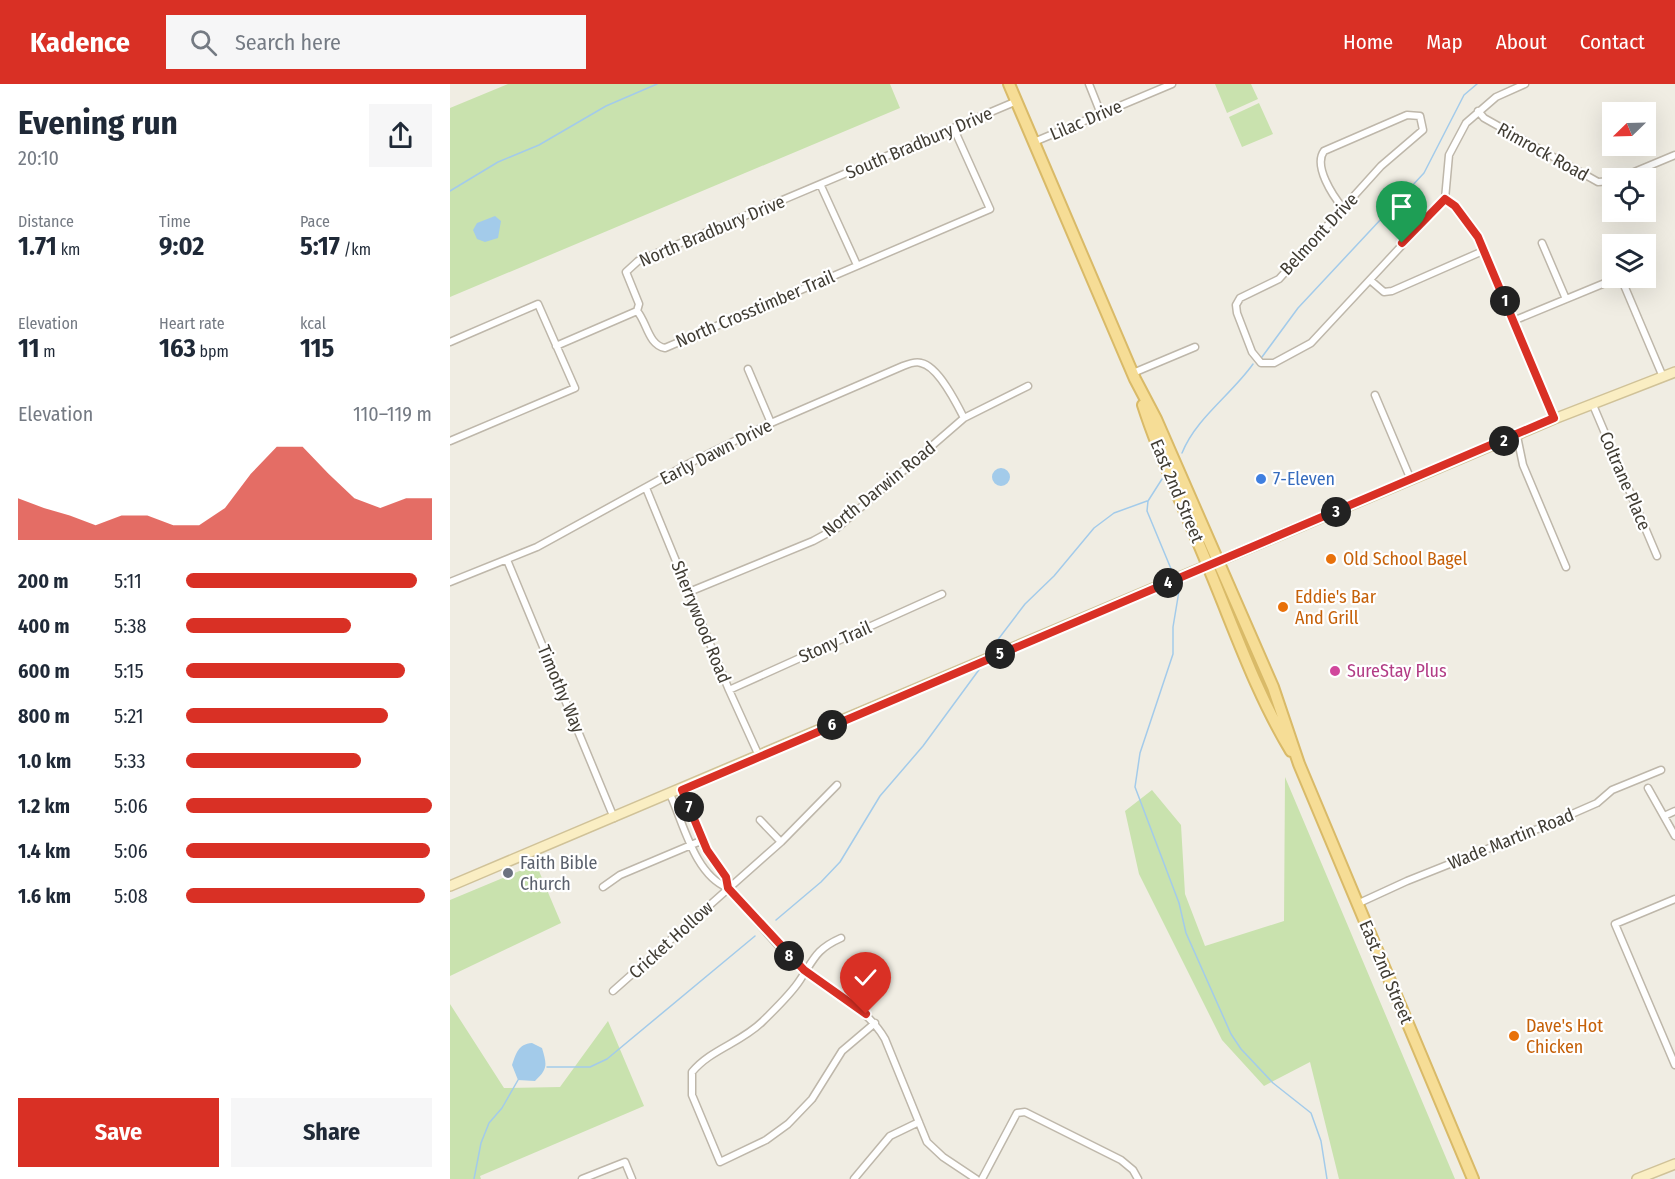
<!DOCTYPE html>
<html lang="en">
<head>
<meta charset="utf-8">
<style>
	:root { --surface:#fff; --page:#f6f6f7; --text:#1f2937; --muted:#747a83; --accent:#d93025 }
	body { margin:0; font-family:"Fira Sans Condensed",sans-serif; background:var(--page); color:var(--text); height:100vh; display:flex; flex-direction:column; font-size:22px; white-space:nowrap }
	* { box-sizing:border-box; margin:0 }
	p { font-size:20px; color:var(--muted) }
	.icon { flex:none; width:33px; height:33px; fill:none; stroke:currentColor; stroke-width:2; stroke-linecap:round; stroke-linejoin:round }
	.map { position:relative; flex:1; overflow:hidden }
	.side { display:flex; flex-direction:column; background:var(--surface); width:450px }
	.side>* { flex:none }
	.needle { width:39px; rotate:247deg }
	.fabs { position:absolute; left:1152px; top:18px; display:grid; gap:12px }
	.fabs a { display:grid; place-items:center; width:54px; height:54px; border-radius:0px; background:var(--surface); box-shadow:0 6px 24px #0002; font-size:30px }
	.pin { position:absolute; display:grid; place-items:center; width:51px; height:51px; color:#fff; margin:-62px -26px; border-radius:50% 50% 50% 0; rotate:-45deg; box-shadow:0 0 6px #0007 }
	.pin .icon { rotate:45deg }
	.km { position:absolute; width:30px; height:30px; margin:-15px; border-radius:50%; background:#222; color:#fff; font-size:16px; line-height:30px; text-align:center }
	.round { display:grid; place-items:center; flex:none; width:63px; height:63px; border-radius:0px; background:var(--page) }
	.headline { display:flex; align-items:center; justify-content:space-between; height:102px; padding:0 18px }
	h1 { font-size:33px; font-weight:700; line-height:45px }
	.stats { display:grid; grid-template-columns:repeat(3,1fr); gap:9px; height:102px; padding:6px 18px }
	.stats div { display:grid; align-content:center }
	.stats b { font-size:26px; font-weight:700 }
	.stats small { font-size:16px; font-weight:400 }
	.stats p { font-size:16px }
	.chart { height:168px; padding:12px 18px }
	.chart p { display:flex; justify-content:space-between }
	.chart svg { width:100%; height:108px; margin-top:6px; fill:var(--accent); opacity:.7 }
	.cta { display:flex; gap:12px; margin-top:auto; padding:12px 18px }
	.cta a { flex:1; height:69px; border-radius:0px; background:var(--accent); color:#fff; font-size:24px; font-weight:700; line-height:69px; text-align:center }
	.cta a+a { background:var(--page); color:var(--text) }
	ul { padding:0 18px; list-style:none; font-size:20px }
	li { display:grid; grid-template-columns:96px 72px 1fr; align-items:center; height:45px }
	li i { height:15px; border-radius:8px; background:var(--accent) }
	header { display:flex; align-items:center; gap:36px; box-sizing:border-box; height:84px; padding:0 30px; background:var(--accent); color:#fff }
	header strong { font-size:28px }
	nav { display:flex; gap:33px; margin-inline-start:auto; font-size:21px }
	.search { width:420px; height:54px; background:var(--page); display:flex; align-items:center; gap:15px; box-sizing:border-box; padding:0 21px; border-radius:0px; color:var(--muted); font-size:22px }
	main { display:flex; flex:1; min-height:0 }
	.map>svg:first-child { display:block }
	.green { fill:#c9e2ae }
	.water { fill:#a3cbea }
	.lines { fill:none; stroke-linecap:round; stroke-linejoin:round }
	.stream { stroke:#a3cbea; stroke-width:1.5 }
	.street-casing { stroke:#beb7aa; stroke-width:9 }
	.secondary-casing { stroke:#d0c298; stroke-width:12 }
	.primary-casing { stroke:#d9ba68; stroke-width:14 }
	.street { stroke:#fff; stroke-width:6 }
	.secondary { stroke:#faeec3; stroke-width:9 }
	.primary { stroke:#f6dd96; stroke-width:10 }
	.route-casing { stroke:#fff; stroke-width:12 }
	.route { stroke:#d93025; stroke-width:8 }
	.shop-dot { fill:#3f7fe0; stroke:#fff; stroke-width:2 }
	.food-dot { fill:#e8710a; stroke:#fff; stroke-width:2 }
	.hotel-dot { fill:#d1479c; stroke:#fff; stroke-width:2 }
	.worship-dot { fill:#6b7280; stroke:#fff; stroke-width:2 }
	.labels { text-anchor:middle; stroke-width:4.5; stroke-linejoin:round; paint-order:stroke }
	.street-label { font-size:18px; fill:#413d34; stroke:#fff }
	.shop-label { font-size:18px; fill:#366cbe; stroke:#fff; text-anchor:start }
	.food-label { font-size:18px; fill:#c56008; stroke:#fff; text-anchor:start }
	.hotel-label { font-size:18px; fill:#b23c85; stroke:#fff; text-anchor:start }
	.worship-label { font-size:18px; fill:#5b616d; stroke:#fff; text-anchor:start }
</style>
</head>
<body>
<header>
<strong>Kadence</strong>
<div class="search"><svg class="icon" aria-label="search" viewBox="0 0 24 24"><circle cx="10" cy="10" r="6"/><path d="M15 15l6 6"/></svg>Search here</div>
<nav><a>Home</a><a>Map</a><a>About</a><a>Contact</a></nav>
</header>
<main>
<section class="side">
<div class="headline"><div><h1>Evening run</h1><p>20:10</p></div><a class="round"><svg class="icon" aria-label="share" viewBox="0 0 24 24"><path d="M12 15V3M7 8l5-5 5 5M5 13v7h14v-7"/></svg></a></div>
<div class="stats">
<div><p>Distance</p><b>1.71<small> km</small></b></div>
<div><p>Time</p><b>9:02</b></div>
<div><p>Pace</p><b>5:17<small> /km</small></b></div>
</div>
<div class="stats">
<div><p>Elevation</p><b>11<small> m</small></b></div>
<div><p>Heart rate</p><b>163<small> bpm</small></b></div>
<div><p>kcal</p><b>115</b></div>
</div>
<div class="chart"><p><span>Elevation</span>110–119 m</p>
<svg viewBox="0 0 160 44" preserveAspectRatio="none"><path d="M0 44V27L10 31L20 34L30 38L40 34L50 34L60 38L70 38L80 31L90 17L100 6L110 6L120 17L130 27L140 31L150 27L160 27V44z"/></svg>
</div>
<ul>
<li><b>200 m</b>5:11<i style="width:94%"></i></li>
<li><b>400 m</b>5:38<i style="width:67%"></i></li>
<li><b>600 m</b>5:15<i style="width:89%"></i></li>
<li><b>800 m</b>5:21<i style="width:82%"></i></li>
<li><b>1.0 km</b>5:33<i style="width:71%"></i></li>
<li><b>1.2 km</b>5:06<i style="width:100%"></i></li>
<li><b>1.4 km</b>5:06<i style="width:99%"></i></li>
<li><b>1.6 km</b>5:08<i style="width:97%"></i></li>
</ul>
<div class="cta"><a>Save</a><a>Share</a></div>
</section>
<div class="map">
<svg width="1225" height="1095" viewBox="0 0 1225 1095">
	<rect width="100%" height="100%" fill="#f0ede3"/>
	<path class="green" d="M58 0H440L450 24 0 213V24Z
		M765 0H801L808 15 777 29Z
		M809 19 823 50 792 63 779 33Z
		M835 693 1005 1095H889L860 978 814 1002 772 956 689 790 675 727 702 706 731 741 735 810 755 862 834 837Z
		M86 780 111 839 0 892V816Z
		M0 920 54 1004 110 1003 158 937 194 1022 30 1092 31 1095H0Z"/>
	<path class="water" d="M45 132 51 137 48 154 35 158 27 155 23 146 27 139Z
		M542 393a9 9 0 1 1 18 0a9 9 0 1 1-18 0Z
		M82 959 92 964C97 981 98 985 85 997L68 996 62 981C66 970 68 960 82 959Z"/>
	<g class="lines">
		<path class="stream" d="M0 107 48 78 89 61 156 22 207 0
			M812 273 848 224 974 89 1014 11 1027 0
			M732 369C746 334 781 311 803 280
			M712 395 698 417 697 427 724 492
			M726 499 729 507 723 543V570L690 669 685 703 729 819 736 849 781 950 791 965 823 999 861 1029 871 1057 877 1095
			M537 570 575 520 604 492 644 444 664 429 697 417
			M326 836 371 798 390 778 430 712 473 662 531 583
			M97 983H140L157 975 305 852
			M24 1095 31 1059 39 1039 52 1024 68 996"/>
		<defs>
			<path id="street" d="M639 0 651 30
				M1028 27 1034 34 1148 98 1162 97
				M584 58 722 0
				M1170 94 1225 71
				M371 102 407 181
				M995 115 1005 122 1027 153 1104 335
				M893 124C883 112 863 82 874 67L957 31 970 32 973 46 931 82 829 195 790 214 786 221 787 229 802 268 811 279H824L861 259 995 115 999 71 1016 39 1046 13 1075 0
				M1092 159 1116 215
				M1171 194 1213 293
				M920 196 934 208 942 207 1033 167
				M187 227C197 238 198 261 215 264L540 125 504 45
				M1063 237 1167 194
				M0 258 88 220 125 304 0 357
				M106 262 187 227 189 220 176 188 188 177 567 17
				M298 285 321 339
				M683 289 745 263
				M925 311 961 396
				M1143 321 1207 472
				M1067 352 1073 381 1116 483
				M196 404 279 606 309 672
				M57 476 164 734
				M0 498 87 463 240 379 321 339 453 282C458 280 466 277 471 279 488 282 507 320 514 334
				M239 508 363 457 387 444 514 334 578 302
				M279 606 492 510
				M1198 704 1225 752
				M232 706 257 766 276 793 278 804
				M220 710C234 741 245 791 278 804 303 831 326 863 354 886 382 910 416 922 435 955L477 1058 493 1073 526 1095
				M1214 732 1225 727
				M310 736 331 758
				M153 803 170 791 253 756
				M1225 815 1165 840 1225 981
				M907 820 957 797 1090 744 1147 719 1162 706 1211 686
				M391 854C366 865 364 875 350 896 341 910 325 925 313 937 291 959 261 965 242 988V1011L270 1078 316 1056 338 1040 362 1015 392 967 425 939
				M163 907 331 758 387 701
				M132 1095 175 1078 182 1095
				M404 1095 440 1052 469 1038
				M532 1095 567 1029 575 1028 671 1076 683 1086 688 1095"/>
			<path id="secondary" d="M769 477 1104 335 1225 288
				M0 802 758 481
				M1187 1095 1225 1080"/>
			<path id="primary" d="M559 0 685 295 706 335 823 603 849 680 1023 1095
				M693 321C711 378 738 432 760 487 785 547 807 611 841 667"/>
		</defs>
		<use href="#street" class="street-casing"/>
		<use href="#secondary" class="secondary-casing"/>
		<use href="#primary" class="primary-casing"/>
		<use href="#street" class="street"/>
		<use href="#secondary" class="secondary"/>
		<use href="#primary" class="primary"/>
	</g>
	<g class="lines">
		<defs>
			<path id="route" d="M416 930 354 886 278 804 276 793 257 766 232 706 1104 334 1028 153 1005 122 995 115 952 159"/>
		</defs>
		<use href="#route" class="route-casing"/>
		<use href="#route" class="route"/>
	</g>
	<circle class="shop-dot" cx="811" cy="395" r="6"/>
	<g class="food-dot">
		<circle cx="881" cy="475" r="6"/>
		<circle cx="833" cy="523" r="6"/>
		<circle cx="1064" cy="952" r="6"/>
	</g>
	<circle class="hotel-dot" cx="885" cy="587" r="6"/>
	<circle class="worship-dot" cx="58" cy="789" r="6"/>
	<g class="labels">
		<g class="street-label">
			<text transform="translate(636 36) rotate(-23)" y="6">Lilac Drive</text>
			<text transform="translate(469 59) rotate(-23)" y="6">South Bradbury Drive</text>
			<text transform="translate(1093 68) rotate(29)" y="6">Rimrock Road</text>
			<text transform="translate(262 147) rotate(-23)" y="6">North Bradbury Drive</text>
			<text transform="translate(869 150) rotate(-47)" y="6">Belmont Drive</text>
			<text transform="translate(305 225) rotate(-23)" y="6">North Crosstimber Trail</text>
			<text transform="translate(266 368) rotate(-27)" y="6">Early Dawn Drive</text>
			<text transform="translate(1175 397) rotate(67)" y="6">Coltrane Place</text>
			<text transform="translate(429 405) rotate(-39)" y="6">North Darwin Road</text>
			<text transform="translate(727 407) rotate(67)" y="6">East 2nd Street</text>
			<text transform="translate(251 538) rotate(68)" y="6">Sherrywood Road</text>
			<text transform="translate(385 558) rotate(-24)" y="6">Stony Trail</text>
			<text transform="translate(111 605) rotate(67)" y="6">Timothy Way</text>
			<text transform="translate(1061 755) rotate(-22)" y="6">Wade Martin Road</text>
			<text transform="translate(221 856) rotate(-42)" y="6">Cricket Hollow</text>
			<text transform="translate(936 888) rotate(67)" y="6">East 2nd Street</text>
		</g>
		<g class="shop-label">
			<text x="823" y="401">7-Eleven</text>
		</g>
		<g class="food-label">
			<text x="893" y="481">Old School Bagel</text>
			<text x="845" y="519">Eddie's Bar<tspan x="845" dy="21">And Grill</tspan></text>
			<text x="1076" y="948">Dave's Hot<tspan x="1076" dy="21">Chicken</tspan></text>
		</g>
		<g class="hotel-label">
			<text x="897" y="593">SureStay Plus</text>
		</g>
		<g class="worship-label">
			<text x="70" y="785">Faith Bible<tspan x="70" dy="21">Church</tspan></text>
		</g>
	</g>
</svg>
<div class="fabs">
<a><svg class="needle" viewBox="-14 -14 28 28"><path d="M0-13l5 13h-10z" fill="#e53935"/><path d="M0 13l5-13h-10z" fill="#747a83"/></svg></a>
<a><svg class="icon" aria-label="locate" viewBox="0 0 24 24"><circle cx="12" cy="12" r="6"/><path d="M12 2v4M12 18v4M2 12h4M18 12h4"/></svg></a>
<a><svg class="icon" aria-label="layers" viewBox="0 0 24 24"><path d="M12 4l9 5-9 5-9-5zM3 14l9 5 9-5"/></svg></a>
</div>
<div class="pin" style="left:952px;top:159px;background:#1e9e55"><svg class="icon" aria-label="arrive" viewBox="0 0 24 24"><path d="M6 21V4h12l-3 4 3 4H6"/></svg></div>
<div class="pin" style="left:416px;top:930px;background:#d93025"><svg class="icon" aria-label="check" viewBox="0 0 24 24"><path d="M5 12l5 5 9-10"/></svg></div>
<b class="km" style="left:1055px;top:217px">1</b>
<b class="km" style="left:1054px;top:357px">2</b>
<b class="km" style="left:886px;top:428px">3</b>
<b class="km" style="left:718px;top:499px">4</b>
<b class="km" style="left:550px;top:570px">5</b>
<b class="km" style="left:382px;top:641px">6</b>
<b class="km" style="left:239px;top:723px">7</b>
<b class="km" style="left:339px;top:872px">8</b>
</div>
</main>
</body>
</html>
